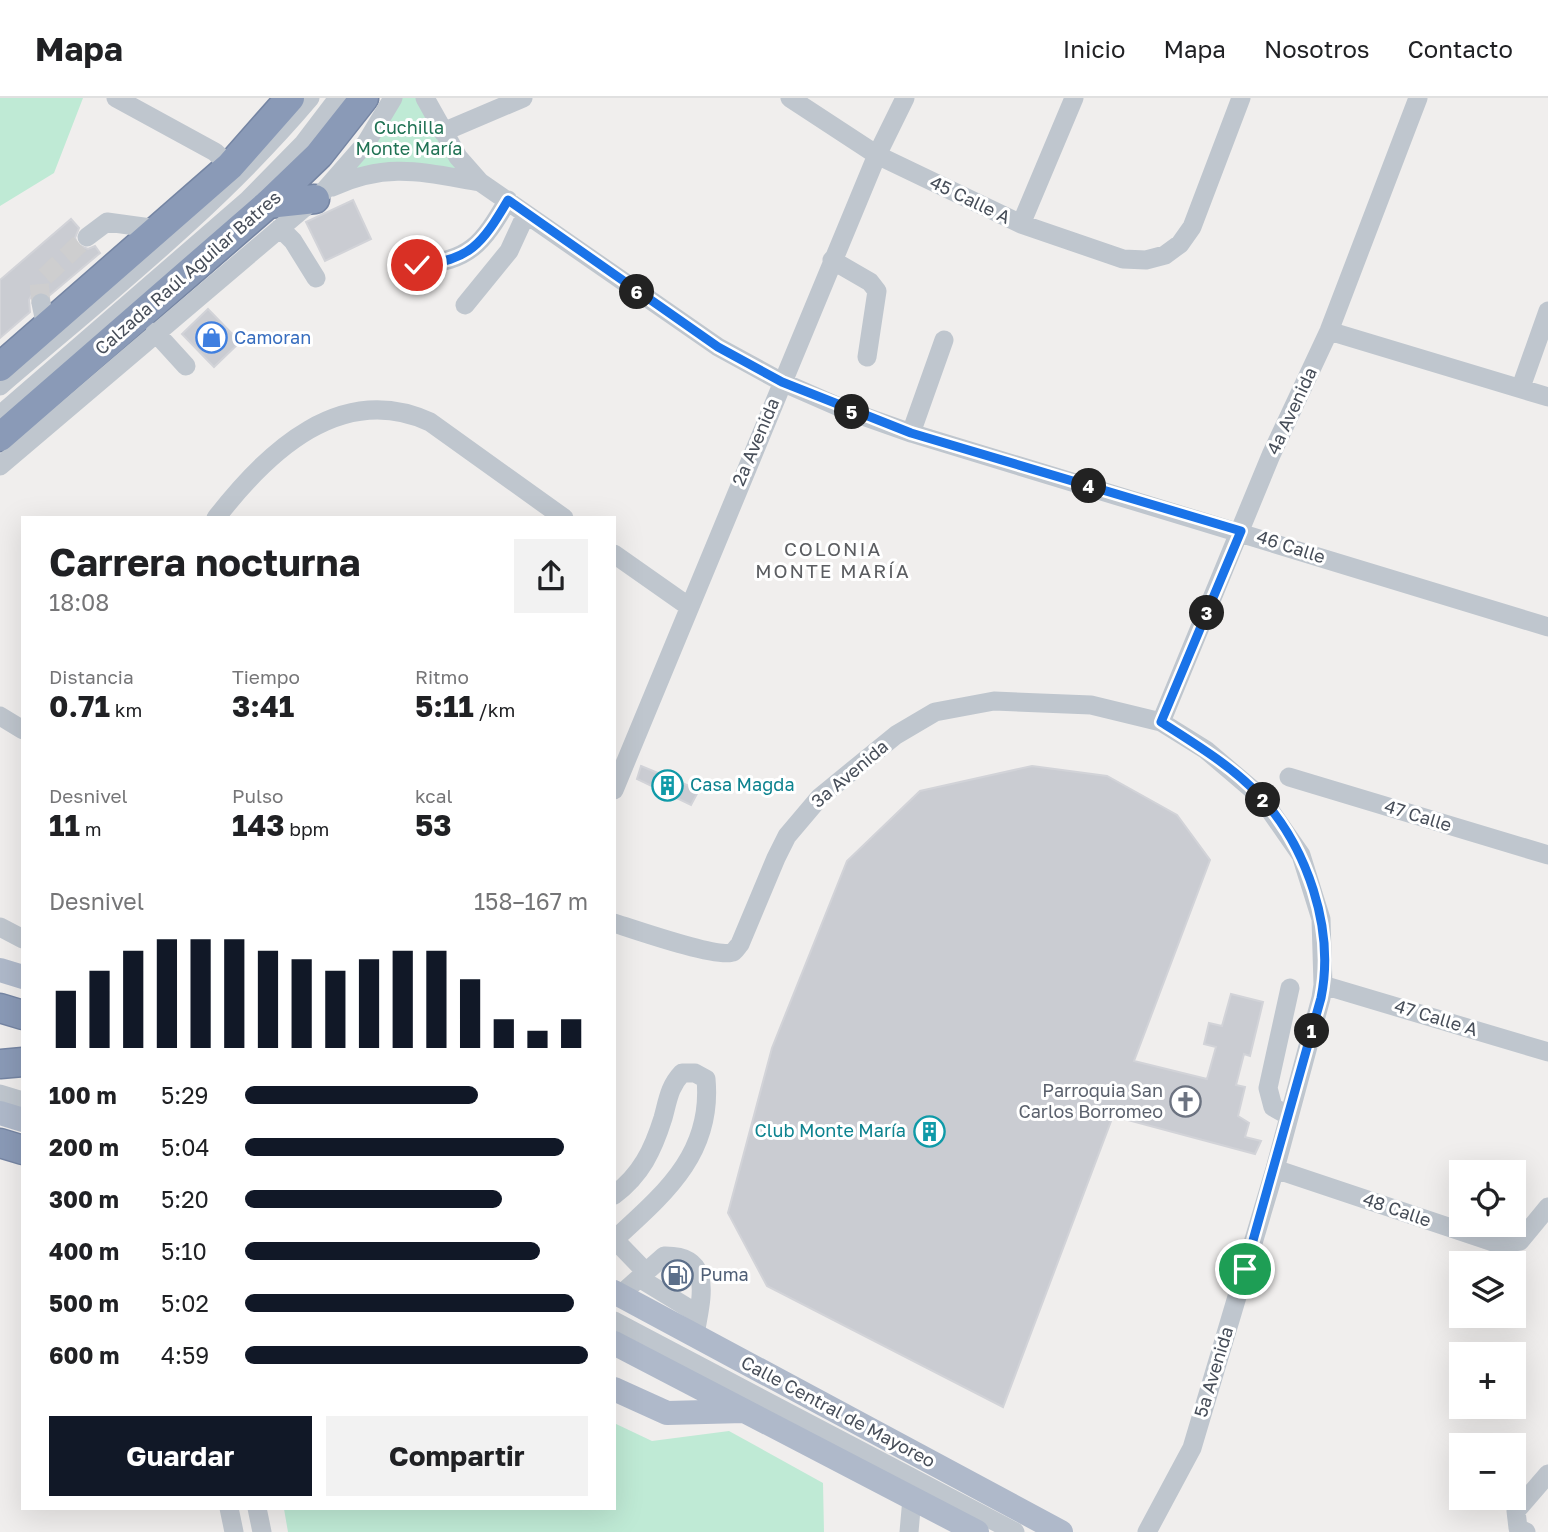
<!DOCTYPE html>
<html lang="es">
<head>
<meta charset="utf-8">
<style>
	:root { --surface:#fff; --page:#f2f2f2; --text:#202124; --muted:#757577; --line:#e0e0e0; --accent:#111827 }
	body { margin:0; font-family:"Golos Text",sans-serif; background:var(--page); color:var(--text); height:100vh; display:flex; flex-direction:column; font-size:26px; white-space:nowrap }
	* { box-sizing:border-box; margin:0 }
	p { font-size:23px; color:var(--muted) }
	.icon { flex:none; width:38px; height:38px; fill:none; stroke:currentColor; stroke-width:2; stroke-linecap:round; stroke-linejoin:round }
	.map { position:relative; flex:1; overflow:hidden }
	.sheet { position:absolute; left:21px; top:418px; width:595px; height:994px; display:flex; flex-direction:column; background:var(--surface); border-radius:0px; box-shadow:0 7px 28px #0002 }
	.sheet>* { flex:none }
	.tools { position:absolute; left:1449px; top:1062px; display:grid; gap:14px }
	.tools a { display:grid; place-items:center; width:77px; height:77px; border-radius:0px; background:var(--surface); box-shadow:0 7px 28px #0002; font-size:35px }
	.pin { position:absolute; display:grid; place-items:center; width:60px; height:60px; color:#fff; margin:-30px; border:4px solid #fff; border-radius:50%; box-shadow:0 2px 7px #0007 }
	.km { position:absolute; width:35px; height:35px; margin:-18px; border-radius:50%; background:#222; color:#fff; font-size:19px; line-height:35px; text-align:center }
	.round { display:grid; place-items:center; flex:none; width:74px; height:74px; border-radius:0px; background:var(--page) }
	.head { display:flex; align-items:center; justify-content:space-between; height:119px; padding:0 28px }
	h1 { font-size:38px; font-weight:700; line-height:52px }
	.stats { display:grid; grid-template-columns:repeat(3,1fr); gap:10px; height:119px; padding:7px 28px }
	.stats div { display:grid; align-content:center }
	.stats b { font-size:30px; font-weight:700 }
	.stats small { font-size:19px; font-weight:400 }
	.stats p { font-size:19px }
	.chart { height:196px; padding:14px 28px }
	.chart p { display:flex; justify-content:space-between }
	.chart svg { width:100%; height:126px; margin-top:7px; stroke:var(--accent); stroke-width:6 }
	.primary-button { display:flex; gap:14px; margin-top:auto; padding:14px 28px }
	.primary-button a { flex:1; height:80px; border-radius:0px; background:var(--accent); color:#fff; font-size:28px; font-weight:700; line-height:80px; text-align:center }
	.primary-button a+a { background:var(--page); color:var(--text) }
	ul { padding:0 28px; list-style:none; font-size:23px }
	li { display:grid; grid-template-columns:112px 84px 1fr; align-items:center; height:52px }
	li i { height:18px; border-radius:9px; background:var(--accent) }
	header { display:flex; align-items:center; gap:42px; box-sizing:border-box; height:98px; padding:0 35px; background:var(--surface); border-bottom:2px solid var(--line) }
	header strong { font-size:33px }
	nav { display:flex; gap:38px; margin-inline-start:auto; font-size:24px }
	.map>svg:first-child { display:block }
	.green { fill:#bfead5 }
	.building { fill:#caccd2; stroke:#d2d3d8; stroke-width:2 }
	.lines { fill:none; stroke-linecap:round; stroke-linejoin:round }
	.minor-tunnel { stroke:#cececf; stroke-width:19; stroke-dasharray:19 10; stroke-linecap:butt }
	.highway-casing { stroke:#7585a3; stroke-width:31 }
	.minor { stroke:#bfc6ce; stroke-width:19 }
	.major { stroke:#afb9ca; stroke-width:24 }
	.highway { stroke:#8a9ab7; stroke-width:28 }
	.route-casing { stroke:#fff; stroke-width:14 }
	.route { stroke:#1a73e8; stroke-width:9 }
	.labels { text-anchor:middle; stroke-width:6; stroke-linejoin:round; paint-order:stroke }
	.park-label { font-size:18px; fill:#207254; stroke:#fff }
	.street-label { font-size:18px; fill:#474e59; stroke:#fff }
	.shop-label { font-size:18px; fill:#366cbe; stroke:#fff; text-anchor:start }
	.culture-label { font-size:18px; fill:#0d838f; stroke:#fff; text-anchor:start }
	.worship-label { font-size:18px; fill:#5b616d; stroke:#fff; text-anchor:end }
	.service-label { font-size:18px; fill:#4e5e75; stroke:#fff; text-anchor:start }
	.neighbourhood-label { font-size:19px; letter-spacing:2px; fill:#5b5d61; stroke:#fff }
</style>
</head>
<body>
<header>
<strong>Mapa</strong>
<nav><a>Inicio</a><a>Mapa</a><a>Nosotros</a><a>Contacto</a></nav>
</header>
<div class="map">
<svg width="1548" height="1434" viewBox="0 0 1548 1434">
	<rect width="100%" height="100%" fill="#f0eeed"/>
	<path class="green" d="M0 0H83L54 75 0 108Z
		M394 0H422L480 84 350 77Z
		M614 1325 652 1343 729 1333 823 1385 824 1434H288L284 1411 614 1410Z"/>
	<path class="building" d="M353 102 371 141 325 163 306 124Z
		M71 121 79 130 75 140 78 147 88 151 95 148 100 155 50 197 44 193 33 195 29 202 30 214 0 240V182Z
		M208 211 240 244 214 269 182 236Z
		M641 668 699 692 691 707 637 681Z
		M1032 668 1107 678 1177 717 1210 762 1134 963 1207 981 1216 949 1204 946 1209 925 1222 928 1231 896 1263 904 1250 958 1244 956 1236 987 1245 989 1238 1018 1249 1025 1245 1039 1261 1043 1255 1056 1113 1018 1003 1309 767 1188 728 1115 772 950 847 763 920 693Z"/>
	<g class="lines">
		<path class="minor-tunnel" d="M41 205 39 184 87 139"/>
		<defs>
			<path id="highway" d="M268 106 315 101
				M0 269 230 68 290 0
				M0 339 268 106 319 57 364 0
				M0 910 23 917
				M0 966 23 964
				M0 1045 23 1052"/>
		</defs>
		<use href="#highway" class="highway-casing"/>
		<path class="minor" d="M116 0 215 54 230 68
			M425 0 458 59 480 84 718 249 782 284 846 312 911 335 1548 529
			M790 0 877 57 1021 126 1123 161 1146 162 1165 157 1180 146 1192 129 1241 0
			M443 34 523 0
			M332 89C388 64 421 74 480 84
			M1021 126 1074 0
			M280 130 293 143 316 180
			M87 139 107 124 158 131
			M832 162 870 184 877 193 867 259
			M417 167C470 163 482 146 508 102
			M41 205 46 229
			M465 207 509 153 526 116
			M1329 233 1548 299
			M155 234 186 268
			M0 288C107 196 219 108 310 0
			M1521 289 1548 213
			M0 317 248 102 303 46 338 0
			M911 335 944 242
			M0 368 324 93 366 45 393 0
			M216 420C267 354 341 283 430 324L564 420
			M614 456 688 508
			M0 618 23 632
			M1161 624 1271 357 1329 233 1418 0
			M1289 679 1548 757
			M614 692 877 57 905 0
			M614 825C633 831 719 861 733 854 734 854 739 847 740 846L776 760 787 738 820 699 896 637 935 614 994 603 1091 607 1161 624 1206 652 1260 698 1301 757 1321 821 1323 887 1321 900 1275 1071 1192 1350 1147 1434
			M0 829 23 841
			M1323 887 1548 954
			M0 996 23 1003
			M1289 1018 1273 1009 1268 990 1290 890
			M1275 1071 1499 1146 1520 1143 1548 1109
			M614 1097C641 1077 653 1052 663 1020 668 1002 669 989 682 975H695L706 981C713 1056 664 1096 614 1142
			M615 1142 646 1174
			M639 1180 698 1216
			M620 1197 664 1158C716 1157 700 1204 695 1237
			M614 1223 1015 1434
			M229 1410 234 1434
			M257 1410 262 1434
			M909 1434 912 1400
			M1526 1434 1518 1430 1516 1413 1548 1376"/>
		<path class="major" d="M0 872 23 879
			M0 1015 23 1022
			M614 1194 1061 1434
			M614 1245 977 1434
			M614 1291 667 1315 744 1313"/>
		<use href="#highway" class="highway"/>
	</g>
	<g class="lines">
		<defs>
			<path id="route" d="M417 167C470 163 482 146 508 102L718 249 782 284 911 335 1241 433 1161 624C1195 646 1232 668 1259 697 1307 749 1335 830 1321 900L1245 1171"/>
		</defs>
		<use href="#route" class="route-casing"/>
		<use href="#route" class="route"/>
	</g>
	<defs>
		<symbol id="shop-ring" viewBox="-11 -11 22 22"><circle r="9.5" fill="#fff" stroke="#3f7fe0" stroke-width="1.5"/><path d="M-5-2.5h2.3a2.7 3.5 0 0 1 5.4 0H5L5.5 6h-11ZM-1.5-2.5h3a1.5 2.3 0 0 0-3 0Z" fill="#3f7fe0"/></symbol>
		<symbol id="building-ring" viewBox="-11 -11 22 22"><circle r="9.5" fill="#fff" stroke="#0f9aa8" stroke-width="1.5"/><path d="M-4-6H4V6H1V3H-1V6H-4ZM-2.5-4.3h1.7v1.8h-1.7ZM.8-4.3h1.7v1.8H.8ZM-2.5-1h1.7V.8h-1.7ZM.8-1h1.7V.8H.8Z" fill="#0f9aa8"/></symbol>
		<symbol id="church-ring" viewBox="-11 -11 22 22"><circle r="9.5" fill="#fff" stroke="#6b7280" stroke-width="1.5"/><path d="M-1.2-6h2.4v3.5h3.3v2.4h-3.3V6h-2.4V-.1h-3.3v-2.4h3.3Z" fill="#6b7280"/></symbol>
		<symbol id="fuel-ring" viewBox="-11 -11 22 22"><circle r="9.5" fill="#fff" stroke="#5c6f8a" stroke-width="1.5"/><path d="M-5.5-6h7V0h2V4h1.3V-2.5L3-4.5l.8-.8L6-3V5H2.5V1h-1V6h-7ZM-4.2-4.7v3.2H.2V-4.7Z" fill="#5c6f8a"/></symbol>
	</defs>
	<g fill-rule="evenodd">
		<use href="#shop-ring" x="194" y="222" width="35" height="35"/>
		<use href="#building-ring" x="650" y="670" width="35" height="35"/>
		<use href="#church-ring" x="1168" y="986" width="35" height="35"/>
		<use href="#building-ring" x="912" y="1016" width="35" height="35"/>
		<use href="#fuel-ring" x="660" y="1160" width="35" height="35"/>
	</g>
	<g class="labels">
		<g class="park-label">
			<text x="409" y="36">Cuchilla<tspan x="409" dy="21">Monte María</tspan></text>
		</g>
		<g class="street-label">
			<text transform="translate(970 102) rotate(26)" y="6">45 Calle A</text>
			<text transform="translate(188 175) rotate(-41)" y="6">Calzada Raúl Aguilar Batres</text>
			<text transform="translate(1292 313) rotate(-65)" y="6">4a Avenida</text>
			<text transform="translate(756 344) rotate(-67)" y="6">2a Avenida</text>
			<text transform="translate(1291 449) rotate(18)" y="6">46 Calle</text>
			<text transform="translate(850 676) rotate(-40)" y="6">3a Avenida</text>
			<text transform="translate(1418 718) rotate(17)" y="6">47 Calle</text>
			<text transform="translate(1436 920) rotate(17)" y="6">47 Calle A</text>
			<text transform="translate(1397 1112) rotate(19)" y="6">48 Calle</text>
			<text transform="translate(1214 1274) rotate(-73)" y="6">5a Avenida</text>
			<text transform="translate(838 1314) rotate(28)" y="6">Calle Central de Mayoreo</text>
		</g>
		<g class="shop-label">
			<text x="234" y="246">Camoran</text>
		</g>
		<g class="culture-label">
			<text x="690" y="693">Casa Magda</text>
			<text x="906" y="1039" text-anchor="end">Club Monte María</text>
		</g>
		<g class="worship-label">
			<text x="1163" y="999">Parroquia San<tspan x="1163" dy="21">Carlos Borromeo</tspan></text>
		</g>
		<g class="service-label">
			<text x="700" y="1183">Puma</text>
		</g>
		<g class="neighbourhood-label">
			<text x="833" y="458">COLONIA<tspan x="833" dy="22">MONTE MARÍA</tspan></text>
		</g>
	</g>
</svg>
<div class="tools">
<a><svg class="icon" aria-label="locate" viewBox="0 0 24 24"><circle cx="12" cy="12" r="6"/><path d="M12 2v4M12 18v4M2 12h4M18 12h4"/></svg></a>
<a><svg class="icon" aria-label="layers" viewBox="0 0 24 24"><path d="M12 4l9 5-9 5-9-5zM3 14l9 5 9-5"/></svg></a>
<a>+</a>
<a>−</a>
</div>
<div class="pin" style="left:1245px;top:1171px;background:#1e9e55"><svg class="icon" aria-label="arrive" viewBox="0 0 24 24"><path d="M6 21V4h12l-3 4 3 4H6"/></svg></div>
<div class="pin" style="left:417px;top:167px;background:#d93025"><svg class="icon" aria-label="check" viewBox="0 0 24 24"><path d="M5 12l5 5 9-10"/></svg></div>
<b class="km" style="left:1312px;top:933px">1</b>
<b class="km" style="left:1263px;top:702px">2</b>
<b class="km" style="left:1207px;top:515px">3</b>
<b class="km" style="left:1089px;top:388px">4</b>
<b class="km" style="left:852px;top:314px">5</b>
<b class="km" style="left:637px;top:194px">6</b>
<section class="sheet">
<div class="head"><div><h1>Carrera nocturna</h1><p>18:08</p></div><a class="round"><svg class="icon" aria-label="share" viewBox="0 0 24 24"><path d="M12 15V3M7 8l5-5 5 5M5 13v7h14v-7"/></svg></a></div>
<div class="stats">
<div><p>Distancia</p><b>0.71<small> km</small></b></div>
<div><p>Tiempo</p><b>3:41</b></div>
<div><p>Ritmo</p><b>5:11<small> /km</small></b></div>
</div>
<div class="stats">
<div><p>Desnivel</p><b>11<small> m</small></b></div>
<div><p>Pulso</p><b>143<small> bpm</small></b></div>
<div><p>kcal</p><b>53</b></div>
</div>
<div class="chart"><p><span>Desnivel</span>158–167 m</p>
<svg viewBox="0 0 160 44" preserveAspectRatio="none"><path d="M5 44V24M15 44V17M25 44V10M35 44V6M45 44V6M55 44V6M65 44V10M75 44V13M85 44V17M95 44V13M105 44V10M115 44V10M125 44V20M135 44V34M145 44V38M155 44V34"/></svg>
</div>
<ul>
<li><b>100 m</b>5:29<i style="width:68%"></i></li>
<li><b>200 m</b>5:04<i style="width:93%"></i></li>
<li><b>300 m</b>5:20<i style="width:75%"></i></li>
<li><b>400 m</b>5:10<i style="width:86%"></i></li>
<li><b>500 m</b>5:02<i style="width:96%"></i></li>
<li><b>600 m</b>4:59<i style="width:100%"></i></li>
</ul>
<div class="primary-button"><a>Guardar</a><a>Compartir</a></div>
</section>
</div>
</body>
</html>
